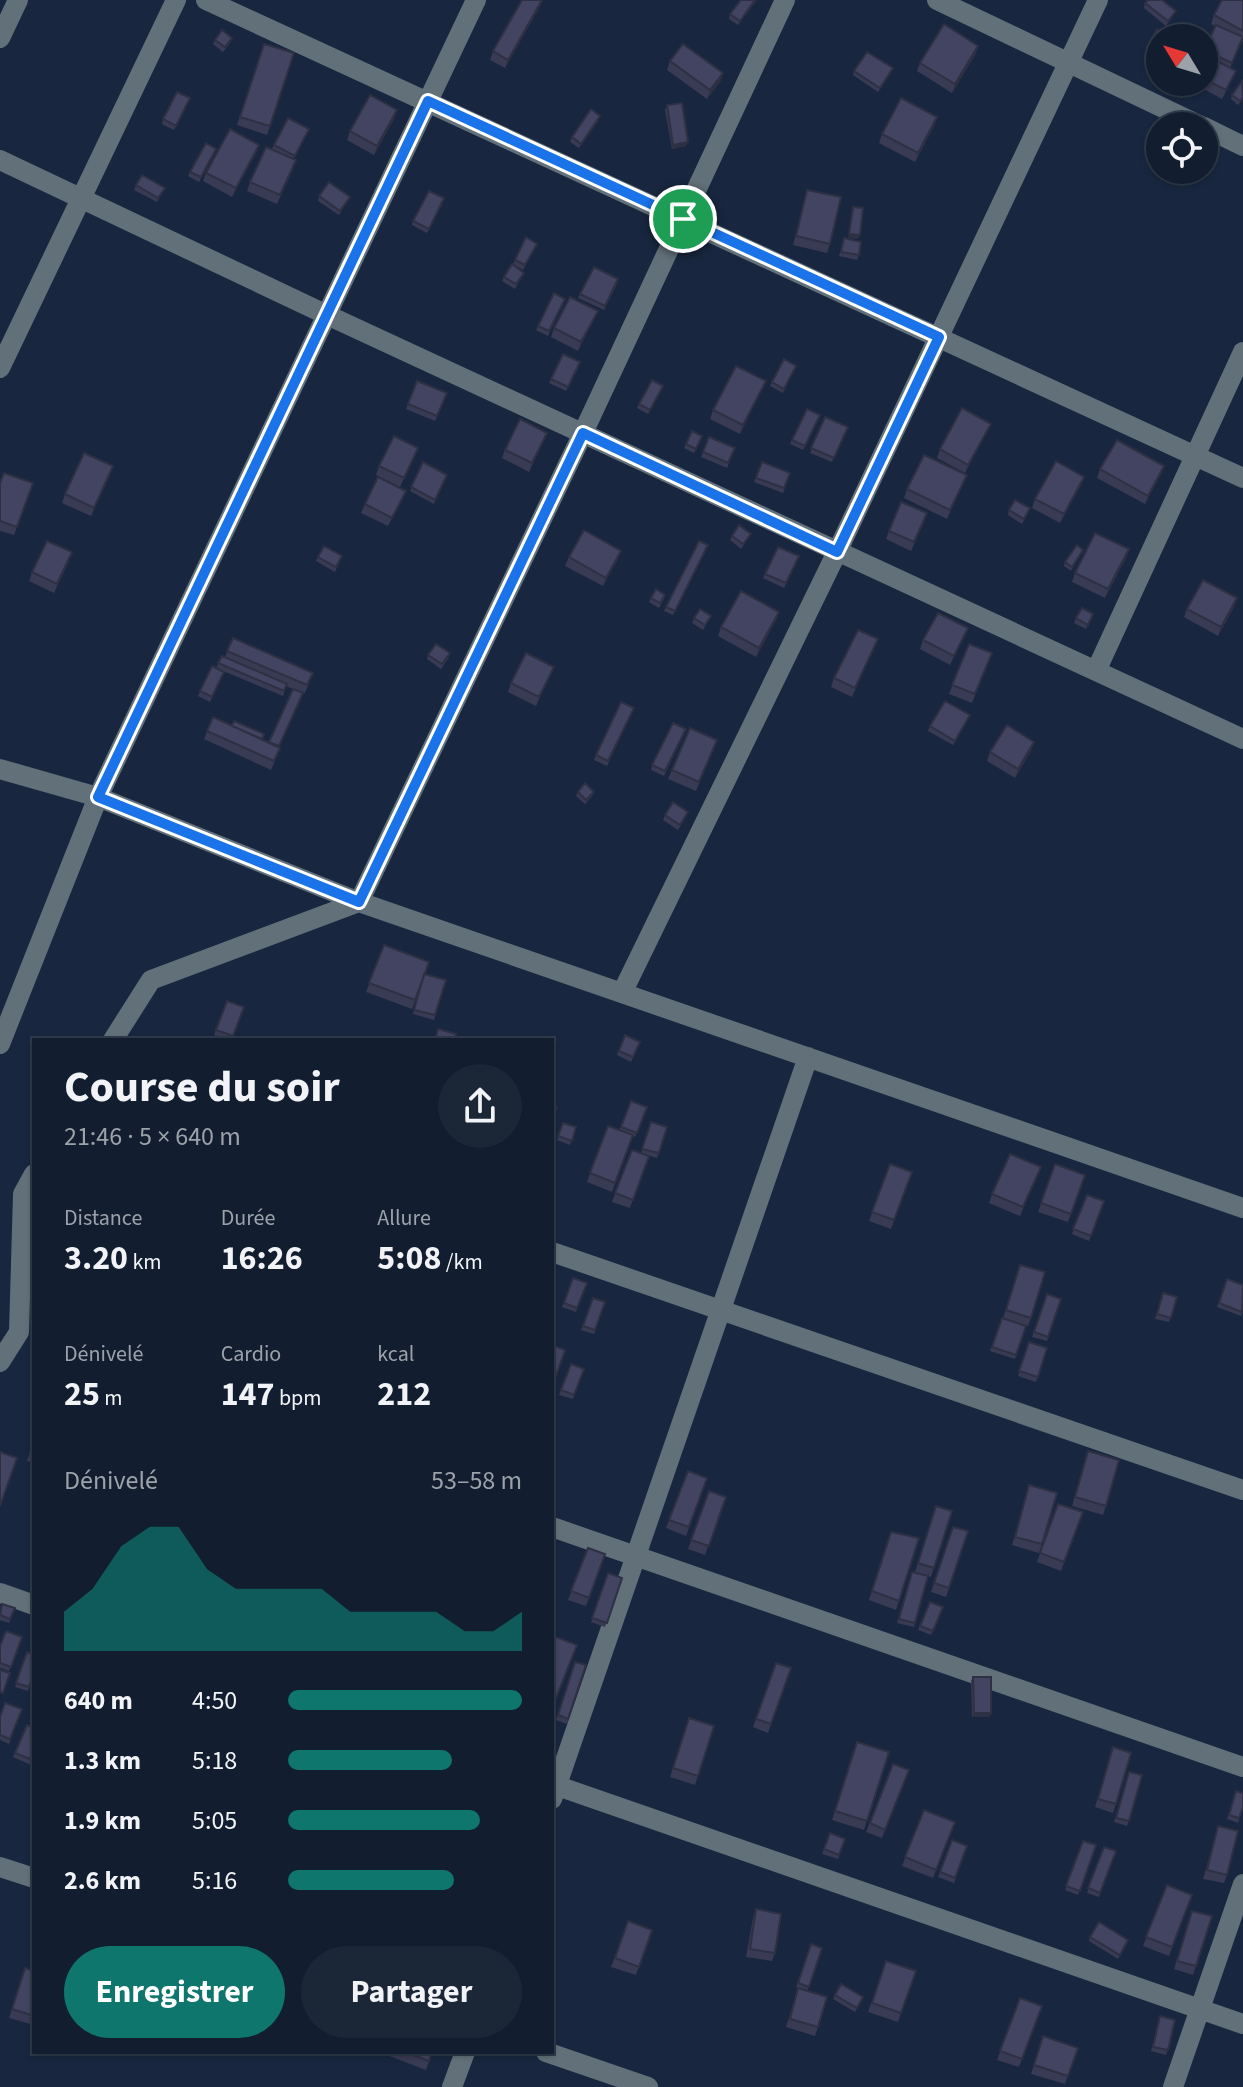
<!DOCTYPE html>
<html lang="fr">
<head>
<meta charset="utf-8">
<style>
	:root { --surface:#121d2f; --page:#1b2637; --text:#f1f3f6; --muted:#9ca2aa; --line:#313b4b; --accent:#0f766e }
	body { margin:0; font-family:"Source Sans 3",sans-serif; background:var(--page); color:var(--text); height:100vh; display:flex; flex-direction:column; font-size:30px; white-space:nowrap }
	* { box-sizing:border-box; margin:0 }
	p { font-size:26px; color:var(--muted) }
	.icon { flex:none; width:44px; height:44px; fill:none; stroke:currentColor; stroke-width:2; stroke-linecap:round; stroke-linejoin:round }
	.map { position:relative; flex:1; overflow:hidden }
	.panel { position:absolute; left:32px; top:1038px; width:522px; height:1016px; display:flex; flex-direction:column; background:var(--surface); border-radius:0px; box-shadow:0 2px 6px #0004,0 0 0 2px var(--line) }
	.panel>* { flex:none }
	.needle { width:52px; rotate:308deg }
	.tools { position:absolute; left:1146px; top:24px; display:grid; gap:16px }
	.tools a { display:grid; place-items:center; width:72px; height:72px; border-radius:50%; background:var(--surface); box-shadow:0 2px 6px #0004,0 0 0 2px var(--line); font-size:40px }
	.pin { position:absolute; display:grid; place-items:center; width:68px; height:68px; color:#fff; margin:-34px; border:4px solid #fff; border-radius:50%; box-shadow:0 2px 8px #0007 }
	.round { display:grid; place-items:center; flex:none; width:84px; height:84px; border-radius:42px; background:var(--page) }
	.headline { display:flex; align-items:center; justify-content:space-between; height:136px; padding:0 32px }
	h1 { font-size:44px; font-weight:700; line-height:60px }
	.stats { display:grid; grid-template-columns:repeat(3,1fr); gap:12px; height:136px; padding:8px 32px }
	.stats div { display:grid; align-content:center }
	.stats b { font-size:34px; font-weight:700 }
	.stats small { font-size:22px; font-weight:400 }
	.stats p { font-size:22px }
	.chart { height:224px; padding:16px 32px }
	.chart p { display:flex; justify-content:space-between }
	.chart svg { width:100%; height:144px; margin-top:8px; fill:var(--accent); opacity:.7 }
	.primary-button { display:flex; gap:16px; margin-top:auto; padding:16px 32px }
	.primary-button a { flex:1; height:92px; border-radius:48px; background:var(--accent); color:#fff; font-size:32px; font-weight:700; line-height:92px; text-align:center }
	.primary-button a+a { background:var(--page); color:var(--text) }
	ul { padding:0 32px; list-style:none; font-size:26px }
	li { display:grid; grid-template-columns:128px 96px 1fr; align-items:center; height:60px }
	li i { height:20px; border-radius:10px; background:var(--accent) }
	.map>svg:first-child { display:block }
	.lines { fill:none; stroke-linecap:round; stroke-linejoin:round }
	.minor { stroke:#627079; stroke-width:20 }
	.wall { fill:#393a53 }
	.shaded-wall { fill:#2e3044 }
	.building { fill:#424461; stroke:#2e3044; stroke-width:2 }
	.route-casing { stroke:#fff; stroke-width:16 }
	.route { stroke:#1a73e8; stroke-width:10 }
</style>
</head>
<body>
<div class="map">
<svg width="1243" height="2087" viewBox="0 0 1243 2087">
	<rect width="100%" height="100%" fill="#18273f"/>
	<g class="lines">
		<path class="minor" d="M206 0 1243 478
			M937 0 1201 126
			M0 38 18 0
			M1204 127 1243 146
			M0 160 325 314 1243 739
			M0 368 176 0
			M1096 671 1243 352
			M0 769 98 797 359 902 1243 1208
			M622 993 837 552 1098 0
			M113 1040 151 980 359 902 583 433 785 0
			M0 1044 98 797 476 0
			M552 1252 1243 1490
			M0 1362 19 1332 23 1194 34 1174
			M552 1527 1243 1767
			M0 1593 34 1605
			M552 1784 1243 2024
			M552 1799 808 1057
			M0 1867 34 1878
			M546 2052 648 2087
			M452 2087 465 2052
			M1173 2087 1243 1884"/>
	</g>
	<path class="wall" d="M522 0H543L505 68 490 60 493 51Z
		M741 0H757L738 25 729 19 730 14Z
		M1243 0V42L1242 41 1230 68 1232 80 1222 99 1191 82H1204V50L1215 26 1211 24 1214 15Z
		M1145 3 1174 15 1166 26 1144 8Z
		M232 38 230 43 223 52 213 44 215 40Z
		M1160 38V66L1144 57 1147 48Z
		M264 44 294 53 267 135 237 125Z
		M978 46 975 55 952 93 917 71 920 63Z
		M670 61 723 73 720 82 707 99 667 70Z
		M854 71 891 72 878 92 853 75Z
		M1243 82V99L1238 105 1231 99 1232 95Z
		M188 102 174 130 162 124 163 119Z
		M667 105 686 146 672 149 665 110Z
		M397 110 394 119 374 155 347 140 350 131Z
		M599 120 579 148 570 142 572 137Z
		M934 126 915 162 879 143 882 134Z
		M307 133 293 159V169L277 204 247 191 250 182 272 149 274 145Z
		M216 149 199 182 188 176 190 172Z
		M256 153 232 197 203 181 206 173Z
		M136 185 163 192 157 202 134 190Z
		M807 190 830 244 827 253 793 245Z
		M319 196 350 197 339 215 318 201Z
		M443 203 427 233 412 225 413 221Z
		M526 237 535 249 523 270 513 264Z
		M844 238 859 255 857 260 839 256Z
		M524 273 515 289 502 281 504 277Z
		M617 284 604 310 578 298 580 294Z
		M565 299 548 336 536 330 538 326Z
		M594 319 578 351 551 337 554 328Z
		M796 366 783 393 770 386 772 382Z
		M579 367 566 391 549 383 551 379Z
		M417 381 447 393 435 421 406 409Z
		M766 381 740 434 710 419 713 410Z
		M661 390 648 414 637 408 639 404Z
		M825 417 848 427 832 462 810 453Z
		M818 419 803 450 790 444 792 440Z
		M692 431 701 440 694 453 684 448Z
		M987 432 965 473 937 458 940 449Z
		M547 433 529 472 502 458 505 450Z
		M709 437 735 448 727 468 701 457Z
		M418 448 400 487 376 475 379 466Z
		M423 462 447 475 434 504 410 491Z
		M762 462 790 473 783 493 754 482Z
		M1164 466 1161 474 1145 504 1097 478 1100 469Z
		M110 475 91 516 62 503 65 494Z
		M0 483H33L14 535 0 531Z
		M963 484 947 519 904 498 907 489Z
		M1081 485 1060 523 1032 508 1035 499Z
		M406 491 388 526 361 513 365 504Z
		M1030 508 1022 524 1008 515 1009 510Z
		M924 522 911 551 886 539 889 531Z
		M751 534 741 549 730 540 732 536Z
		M708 545 673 615 664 611 666 607Z
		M778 547 799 556 784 588 763 578Z
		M1083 550 1071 571 1064 566 1065 562Z
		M621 551 618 559 603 586 565 566 569 557Z
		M342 556 335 572 316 561 318 557Z
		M1126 558 1105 598 1072 582 1075 573Z
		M69 561 54 593 29 581 32 572Z
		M651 598 664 599 659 608 649 602Z
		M1237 598 1234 607 1218 636 1184 617 1187 609Z
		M779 612 776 620 756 657 718 636 721 627Z
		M1093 614 1086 629 1074 623 1076 618Z
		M711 616 703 630 692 623 694 618Z
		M968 628 950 665 920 649 923 640Z
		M233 638 310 682 304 694H302L279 747 277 756 271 770 204 739 213 717 269 742 293 689 286 686 283 696 216 668 222 656 225 657Z
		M878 639 852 697 831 687 834 678Z
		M969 644 992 653 972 703 949 694Z
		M428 655 449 657 441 669 427 659Z
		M554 667 536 706 508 692 511 683Z
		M224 672 210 702 198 696 200 691Z
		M632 713 607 766 594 760 596 755Z
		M970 715 953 745 928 731 930 726Z
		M684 734 664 776 651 770 652 765Z
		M717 740 696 791 668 779 672 770Z
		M1031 751 1015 778 987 761 990 752Z
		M578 792H594L592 796 585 804 576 796Z
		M688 812 678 830 663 820 665 815Z
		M384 945 424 974 446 980 434 1020 413 1014 424 976 412 1009 366 992Z
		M227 1001 244 1007 231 1040 214 1035Z
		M625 1035 640 1042 631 1062 617 1055Z
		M631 1101 647 1107 635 1137 633 1136 612 1192 587 1182 608 1126 619 1130Z
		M651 1122 667 1127 657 1158 643 1154 649 1156 630 1208 612 1202 632 1150 641 1153Z
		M563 1123 576 1127 570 1145 557 1140Z
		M890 1164 912 1172 891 1229 869 1221Z
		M1055 1164 1085 1175 1068 1222 1038 1212Z
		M1037 1176 1020 1216 989 1203 992 1194Z
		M1087 1195 1104 1201 1089 1241 1072 1234Z
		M1020 1265 1031 1318 1028 1326H1026L1015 1359 990 1351 1002 1318H1003Z
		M573 1278 587 1283 576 1312 562 1307Z
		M1227 1279 1243 1309 1241 1316 1217 1307Z
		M1163 1293 1177 1297 1169 1322 1155 1319Z
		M1047 1294 1061 1299 1047 1341 1032 1337Z
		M593 1298 605 1302 594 1334 581 1330Z
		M1029 1342 1047 1348 1036 1382 1018 1376Z
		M571 1364 584 1369 573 1399 559 1395Z
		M34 1440V1463L27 1461Z
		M1088 1451 1106 1506 1103 1515 1072 1506Z
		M688 1471 707 1478 686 1536 666 1528Z
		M1029 1485 1042 1544 1039 1553 1012 1545Z
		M709 1491 726 1497 705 1555 688 1549Z
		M1058 1504 1083 1512 1061 1571 1037 1562Z
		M936 1506 952 1511 931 1577 915 1572Z
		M953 1527 968 1531 946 1597 931 1592Z
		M891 1532 919 1538 896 1610 869 1600Z
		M588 1548 605 1554 586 1606 568 1600Z
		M912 1572 928 1576 914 1627 897 1623Z
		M608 1573 622 1578 605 1627 591 1622Z
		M930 1602 943 1607 931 1635 918 1630Z
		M15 1608 9 1623 0 1620V1610Z
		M22 1637 9 1671 0 1668V1646Z
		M577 1645 553 1707 552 1706V1648Z
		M27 1652 34 1673 28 1691 15 1687Z
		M575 1662 586 1665 567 1724 556 1720Z
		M776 1663 791 1668 768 1733 753 1727Z
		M973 1677 991 1713 989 1717H972L971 1681Z
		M22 1709 9 1744 0 1740V1717Z
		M689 1718 714 1726 695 1785 670 1777Z
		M27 1725 34 1758 31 1765 13 1757Z
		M1113 1747 1116 1804 1113 1813 1095 1807Z
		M853 1751 889 1752 864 1830 832 1820Z
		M893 1764 909 1770 882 1838 866 1832Z
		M1129 1772 1142 1775 1127 1826 1114 1822Z
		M1236 1791 1243 1807 1238 1823 1227 1819Z
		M924 1810 955 1822 933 1878 902 1866Z
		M1218 1826 1227 1875 1224 1883 1203 1879Z
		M830 1833 845 1839 838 1859 822 1854Z
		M952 1840 967 1846 954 1883 938 1877Z
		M1083 1841 1096 1845 1078 1895 1065 1890Z
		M1104 1847 1116 1851 1099 1897 1087 1893Z
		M1167 1885 1192 1895 1169 1956 1143 1946Z
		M756 1909 775 1953 772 1961 746 1957 753 1918Z
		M1212 1916 1193 1975 1174 1969 1189 1919Z
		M628 1921 652 1930 636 1975 611 1967Z
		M1090 1937 1127 1944 1118 1959 1089 1941Z
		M811 1944 822 1948 807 1991 818 2027 815 2036 786 2027 798 1988 804 1990 796 1987Z
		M886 1961 916 1971 898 2022 868 2012Z
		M34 1971V2025L9 2018 22 1977Z
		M835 1995 863 1997 855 2012 833 1999Z
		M1020 1998 1042 2006 1019 2067 997 2060Z
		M1159 2021 1168 2050 1166 2055 1151 2051Z
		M1043 2036 1078 2048 1065 2084 1031 2074Z
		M379 2052H432L426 2070Z"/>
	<path class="shaded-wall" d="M542 0 541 5 505 68 508 60Z
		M755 0H757L738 25 740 21Z
		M978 46 975 55 952 93 955 84Z
		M723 73 720 82 707 99 710 90Z
		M397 110 394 119 374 155 377 146Z
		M600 116 599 120 579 148 581 144Z
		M937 117 934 126 915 162 918 153Z
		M688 142 686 146 672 149 673 145Z
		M259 145 256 153 232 197 236 188Z
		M849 234 860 235 858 239 848 238Z
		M598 311 578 351 581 342Z
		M766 381 762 389 740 434 743 425Z
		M991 424 987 432 965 473 968 465Z
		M1164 466 1161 474 1145 504 1148 496Z
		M1084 477 1081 485 1060 523 1064 514Z
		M1129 549 1126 558 1105 598 1108 589Z
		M621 551 618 559 603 586 606 578Z
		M1237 598 1234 607 1218 636 1221 627Z
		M779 612 776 620 756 657 759 648Z
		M1034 742 1031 751 1015 778 1018 769Z
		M974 1713H991L989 1717H972Z"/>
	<path class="building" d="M522 0H542L508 60 493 51Z
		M741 0H755L740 21 730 14Z
		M1148 0H1162L1176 11 1168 21 1145 3Z
		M1222 0H1243V31L1214 15Z
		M944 24 978 46 955 84 920 63Z
		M1216 25 1243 37 1232 63 1204 50Z
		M1157 29 1173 38H1160V55L1147 48Z
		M222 30 232 38 225 47 215 40Z
		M264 44 294 53 270 126 240 117Z
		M683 44 723 73 710 90 670 61Z
		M867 52 893 68 880 88 854 71Z
		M1204 54 1236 71 1226 90 1204 79Z
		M1242 81 1243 97 1240 101 1232 95Z
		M177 92 190 98 176 126 163 119Z
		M370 95 397 110 377 146 350 131Z
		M901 98 937 117 918 153 882 134Z
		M682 103 688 142 673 145 667 105Z
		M591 109 600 116 581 144 572 137Z
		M288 118 309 129 295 156 274 145Z
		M230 129 259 145 236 188 206 173Z
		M206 143 216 149 201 177 190 172Z
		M266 147 296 160 280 195 250 182Z
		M142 175 165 188 158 198 136 185Z
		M329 182 350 197 340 211 319 196Z
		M807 190 841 197 830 244 796 236Z
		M429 191 444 198 429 229 413 221Z
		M853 207 863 208 860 235 849 234Z
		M526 237 537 244 525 265 515 260Z
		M844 238 861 242 859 255 841 252Z
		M512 264 524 273 516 284 504 277Z
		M594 267 618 279 605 306 580 294Z
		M554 293 565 299 549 331 538 326Z
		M570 297 598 311 581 342 554 328Z
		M563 354 580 362 568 387 551 379Z
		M784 359 796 366 784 389 772 382Z
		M736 366 766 381 743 425 713 410Z
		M652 380 663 386 650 410 639 404Z
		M417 381 447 393 437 416 408 404Z
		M962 408 991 424 968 465 940 449Z
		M807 409 820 415 805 446 792 440Z
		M825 417 848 427 834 458 811 448Z
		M520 419 547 433 532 463 505 450Z
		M692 431 702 436 696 449 686 444Z
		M394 436 418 448 404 478 379 466Z
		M709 437 735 448 728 463 703 452Z
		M1117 440 1164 466 1148 496 1100 469Z
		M84 453 113 466 94 508 65 494Z
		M924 455 967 475 950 510 907 489Z
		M1056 461 1084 477 1064 514 1035 499Z
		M423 462 447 475 435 500 411 487Z
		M762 462 790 473 784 488 756 478Z
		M4 473 33 483 17 527 0 521V483Z
		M378 477 406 491 392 518 365 504Z
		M1015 500 1030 508 1024 519 1009 510Z
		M901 502 927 513 914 542 889 531Z
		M739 525 751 534 743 544 732 536Z
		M584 530 621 551 606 578 569 557Z
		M1095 533 1129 549 1108 589 1075 573Z
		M47 541 72 552 57 584 32 572Z
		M699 541 708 545 675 611 666 607Z
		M1077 545 1083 550 1072 567 1065 562Z
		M324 546 342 556 336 567 318 557Z
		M778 547 799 556 786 583 765 574Z
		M1203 580 1237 598 1221 627 1187 609Z
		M656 589 665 595 660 603 651 598Z
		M741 591 779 612 759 648 721 627Z
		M1082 608 1093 614 1088 625 1076 618Z
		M700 609 711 616 705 625 694 618Z
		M938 613 968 628 954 656 923 640Z
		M858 630 878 639 855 688 834 678Z
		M233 638 313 673 307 685 227 651Z
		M436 644 450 653 442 664 428 655Z
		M969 644 992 653 975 694 952 685Z
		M526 653 554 667 539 697 511 683Z
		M222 656 287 684 284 691 218 663Z
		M212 666 224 672 212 697 200 691Z
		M293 689 303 693 279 746 269 742Z
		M945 701 970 715 955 741 930 726Z
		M621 702 634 708 608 761 596 755Z
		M213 717 280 748 274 761 207 731Z
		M234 721 264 734 262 739 232 726Z
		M673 723 686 729 665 771 652 765Z
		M1007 725 1034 742 1018 769 990 752Z
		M690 728 717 740 699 782 672 770Z
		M585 783 594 792 586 800 578 792Z
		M673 802 688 812 680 825 665 815Z
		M384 945 429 962 415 1000 369 983Z
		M424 974 446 980 435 1015 414 1010Z
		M227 1001 244 1007 233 1036 216 1030Z
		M438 1029 456 1034 454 1040H435Z
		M625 1035 640 1042 633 1057 619 1051Z
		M631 1101 647 1107 637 1133 621 1127Z
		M552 1105 557 1107 552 1120Z
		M651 1122 667 1127 659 1153 642 1149Z
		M563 1123 576 1127 572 1141 558 1136Z
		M608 1126 633 1135 615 1183 590 1173Z
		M632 1150 649 1156 633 1200 615 1193Z
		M1010 1154 1041 1167 1023 1207 992 1194Z
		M890 1164 912 1172 894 1220 872 1212Z
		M1055 1164 1085 1175 1071 1214 1041 1203Z
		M1087 1195 1104 1201 1091 1236 1073 1229Z
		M1020 1265 1045 1272 1031 1318 1006 1310Z
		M573 1278 587 1283 577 1308 564 1303Z
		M1227 1279 1243 1285 1242 1312 1219 1303Z
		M1163 1293 1177 1297 1171 1318 1157 1314Z
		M1047 1294 1061 1299 1048 1337 1034 1332Z
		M593 1298 605 1302 595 1330 583 1326Z
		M1002 1318 1026 1326 1016 1355 992 1347Z
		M1029 1342 1047 1348 1038 1377 1019 1371Z
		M552 1345 565 1350 556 1376 552 1375Z
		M571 1364 584 1369 574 1395 561 1390Z
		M34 1441V1454L30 1453Z
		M1088 1451 1119 1460 1106 1506 1075 1497Z
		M0 1452 17 1458 0 1506Z
		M688 1471 707 1478 689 1527 669 1520Z
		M1029 1485 1057 1493 1042 1544 1015 1537Z
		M709 1491 726 1497 709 1546 691 1540Z
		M1058 1504 1083 1512 1064 1562 1040 1553Z
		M936 1506 952 1511 934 1568 918 1563Z
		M953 1527 968 1531 949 1588 934 1583Z
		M891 1532 919 1538 899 1601 872 1591Z
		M588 1548 605 1554 589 1598 571 1591Z
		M912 1572 928 1576 915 1623 899 1619Z
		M608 1573 622 1578 607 1623 592 1618Z
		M930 1602 943 1607 933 1631 920 1626Z
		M2 1604 15 1608 10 1619 0 1615Z
		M6 1631 22 1637 11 1667 0 1663V1646Z
		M556 1637 577 1645 556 1698 552 1696V1648Z
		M27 1652 34 1655V1673L29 1687 16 1683Z
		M575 1662 586 1665 568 1719 558 1715Z
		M776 1663 791 1668 771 1724 756 1719Z
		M0 1670 10 1673 3 1693 0 1692Z
		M973 1677H991V1713H974Z
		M5 1703 22 1709 10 1739 0 1735V1717Z
		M689 1718 714 1726 698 1776 673 1768Z
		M27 1725 34 1728V1757L33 1760 15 1753Z
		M857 1742 889 1752 867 1821 835 1811Z
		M1113 1747 1131 1753 1116 1804 1098 1799Z
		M893 1764 909 1770 885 1830 870 1823Z
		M1129 1772 1142 1775 1129 1821 1116 1818Z
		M1236 1791 1243 1793V1807L1239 1818 1229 1815Z
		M924 1810 955 1822 936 1870 905 1857Z
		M1218 1826 1238 1831 1227 1875 1207 1870Z
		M830 1833 845 1839 839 1855 824 1849Z
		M952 1840 967 1846 955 1878 940 1872Z
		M1083 1841 1096 1845 1080 1891 1066 1886Z
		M1104 1847 1116 1851 1100 1893 1088 1888Z
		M1167 1885 1192 1895 1172 1947 1146 1937Z
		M756 1909 781 1914 775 1953 750 1949Z
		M1192 1911 1212 1916 1196 1966 1177 1961Z
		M628 1921 652 1930 639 1967 615 1958Z
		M1099 1922 1128 1940 1120 1955 1090 1937Z
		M811 1944 822 1948 809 1987 798 1983Z
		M886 1961 916 1971 901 2013 872 2003Z
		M25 1968 34 1971V2016L12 2009Z
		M841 1984 863 1997 857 2008 835 1995Z
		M798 1988 827 1997 818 2027 790 2019Z
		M1020 1998 1042 2006 1022 2059 1000 2051Z
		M1160 2016 1175 2020 1168 2050 1153 2047Z
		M1043 2036 1078 2048 1068 2076 1034 2065Z
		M405 2052H432L429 2061Z"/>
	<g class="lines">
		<defs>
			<path id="route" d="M428 101 939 337 837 552 583 433 359 902 98 797Z"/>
		</defs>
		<use href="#route" class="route-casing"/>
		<use href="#route" class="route"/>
	</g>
</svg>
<div class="tools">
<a><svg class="needle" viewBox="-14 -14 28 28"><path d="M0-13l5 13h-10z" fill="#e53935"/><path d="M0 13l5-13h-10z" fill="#9ca2aa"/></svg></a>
<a><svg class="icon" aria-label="locate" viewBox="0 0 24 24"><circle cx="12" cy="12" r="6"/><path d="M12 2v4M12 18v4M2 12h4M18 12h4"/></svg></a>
</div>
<div class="pin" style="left:683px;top:219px;background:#1e9e55"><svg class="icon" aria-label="arrive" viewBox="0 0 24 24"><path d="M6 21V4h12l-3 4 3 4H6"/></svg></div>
<section class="panel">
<div class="headline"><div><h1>Course du soir</h1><p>21:46 · 5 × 640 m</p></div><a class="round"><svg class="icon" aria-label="share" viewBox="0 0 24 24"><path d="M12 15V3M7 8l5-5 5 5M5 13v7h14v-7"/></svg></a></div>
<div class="stats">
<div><p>Distance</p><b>3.20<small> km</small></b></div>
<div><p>Durée</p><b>16:26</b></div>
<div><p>Allure</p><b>5:08<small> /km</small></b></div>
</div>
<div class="stats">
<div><p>Dénivelé</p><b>25<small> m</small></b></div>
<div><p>Cardio</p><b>147<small> bpm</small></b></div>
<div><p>kcal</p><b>212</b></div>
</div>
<div class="chart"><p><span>Dénivelé</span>53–58 m</p>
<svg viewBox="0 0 160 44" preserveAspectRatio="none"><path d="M0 44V32L10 25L20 12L30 6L40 6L50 19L60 25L70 25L80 25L90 25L100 32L110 32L120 32L130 32L140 38L150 38L160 32V44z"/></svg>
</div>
<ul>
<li><b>640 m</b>4:50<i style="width:100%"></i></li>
<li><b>1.3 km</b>5:18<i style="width:70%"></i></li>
<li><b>1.9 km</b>5:05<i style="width:82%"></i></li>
<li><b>2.6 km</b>5:16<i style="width:71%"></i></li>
</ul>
<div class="primary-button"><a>Enregistrer</a><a>Partager</a></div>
</section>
</div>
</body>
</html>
